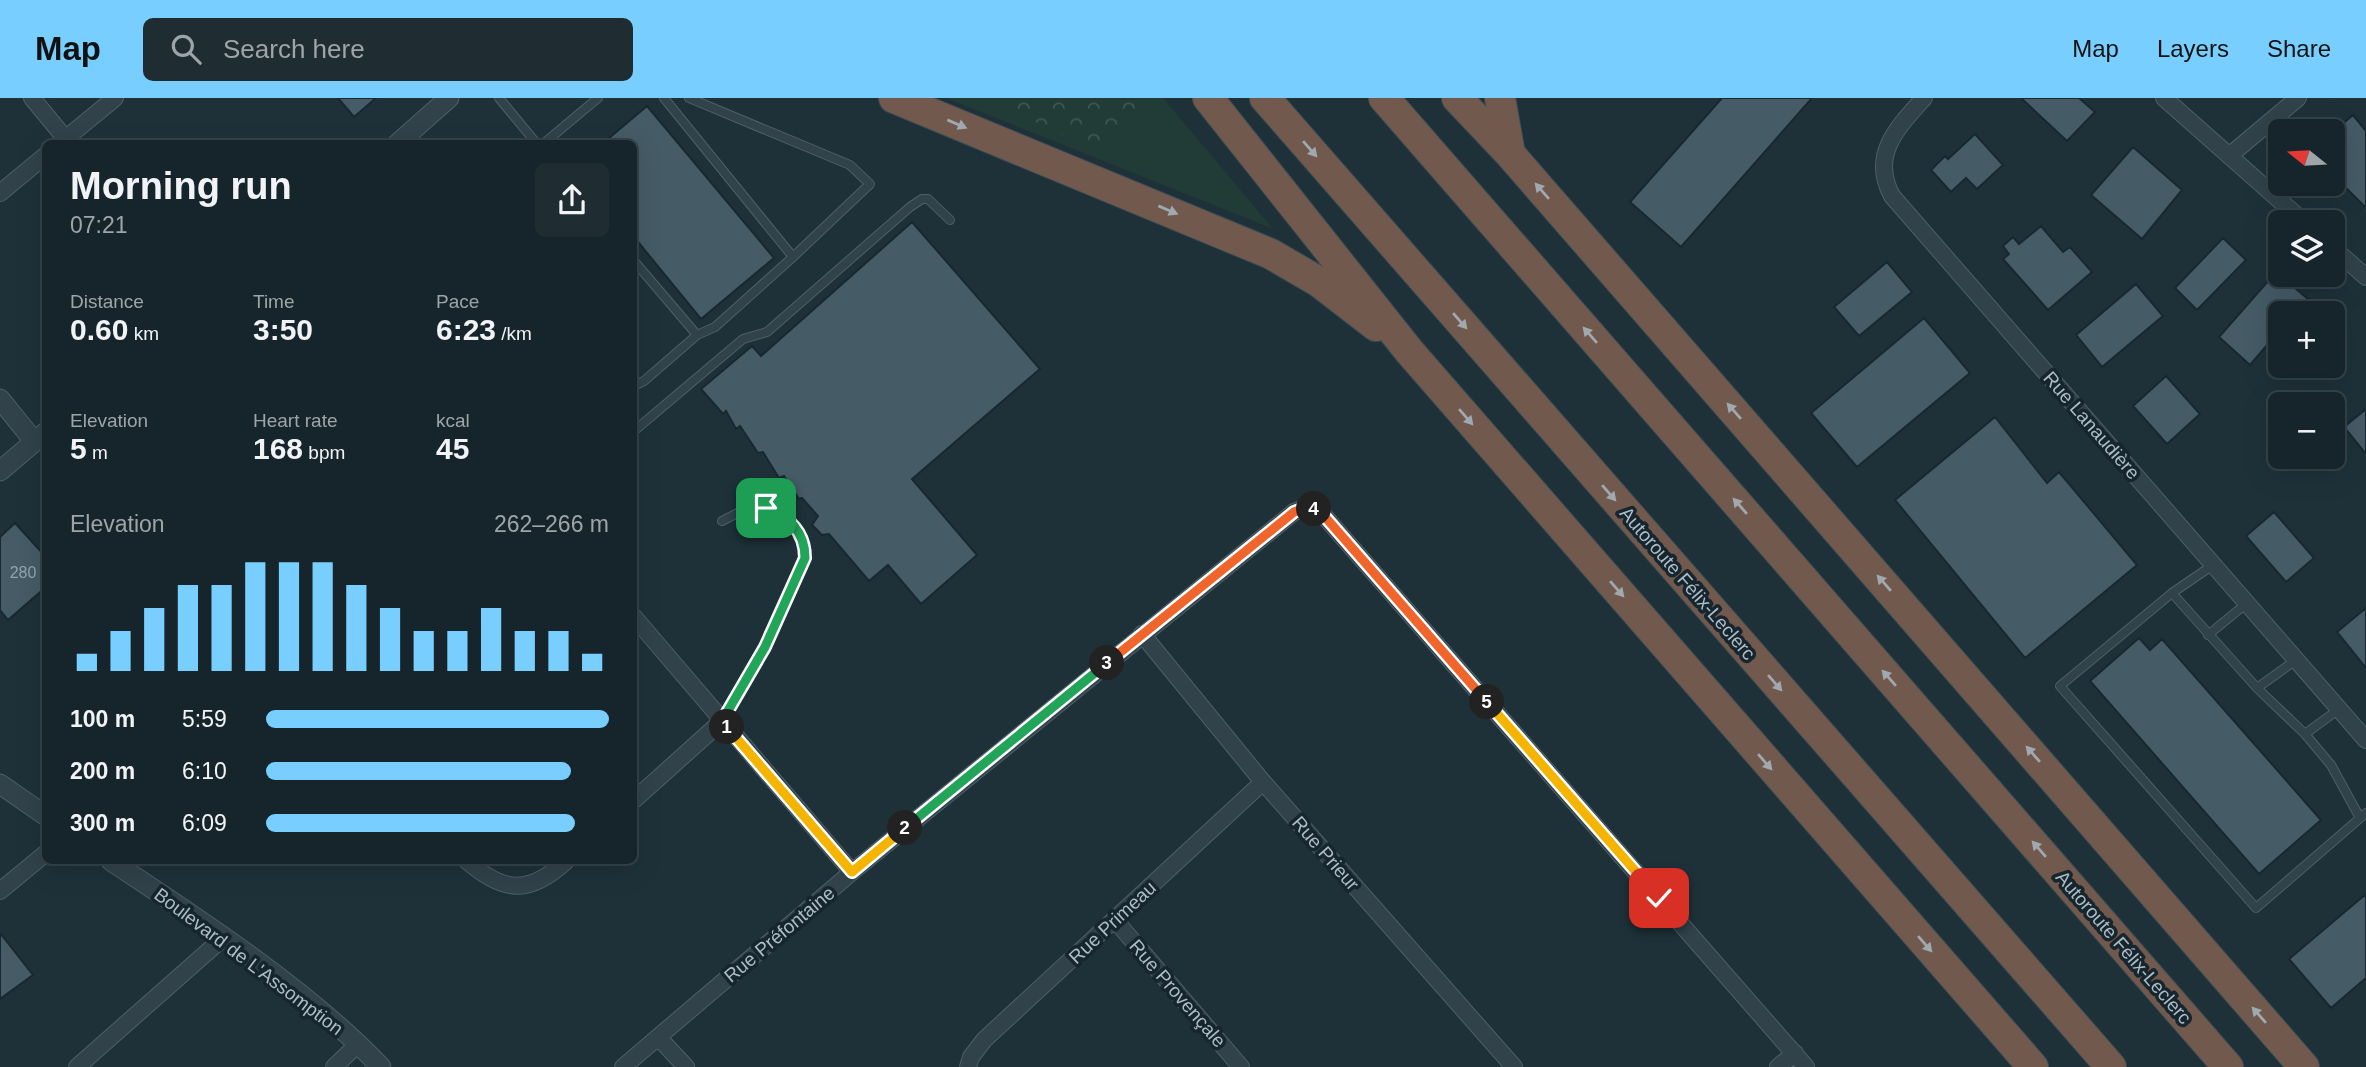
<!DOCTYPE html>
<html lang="en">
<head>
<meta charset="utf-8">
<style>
	:root { --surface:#16252b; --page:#1f2d33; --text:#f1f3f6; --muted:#9ea5a9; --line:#354247; --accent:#78cfff }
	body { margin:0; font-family:Arial,sans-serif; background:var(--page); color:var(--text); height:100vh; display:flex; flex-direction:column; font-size:26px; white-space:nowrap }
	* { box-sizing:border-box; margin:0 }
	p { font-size:23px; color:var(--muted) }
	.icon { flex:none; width:38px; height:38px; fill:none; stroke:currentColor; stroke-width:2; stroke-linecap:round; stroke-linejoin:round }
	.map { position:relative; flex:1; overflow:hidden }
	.details { position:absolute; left:42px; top:42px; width:595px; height:724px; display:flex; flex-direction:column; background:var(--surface); border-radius:10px; box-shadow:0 7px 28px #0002,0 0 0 2px var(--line) }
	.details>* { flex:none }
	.needle { width:46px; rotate:288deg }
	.buttons { position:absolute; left:2268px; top:21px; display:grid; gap:14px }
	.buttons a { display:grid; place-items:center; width:77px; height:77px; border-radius:10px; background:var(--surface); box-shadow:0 7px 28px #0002,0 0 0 2px var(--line); font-size:35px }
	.pin { position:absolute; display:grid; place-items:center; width:60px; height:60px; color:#fff; margin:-30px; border-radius:14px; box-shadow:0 4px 10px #0006 }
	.km { position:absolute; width:35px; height:35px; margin:-18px; border-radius:50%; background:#222; color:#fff; font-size:19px; line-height:35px; text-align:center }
	.round { display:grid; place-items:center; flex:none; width:74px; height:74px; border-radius:10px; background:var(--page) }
	.headline { display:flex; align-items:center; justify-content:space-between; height:119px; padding:0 28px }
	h1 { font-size:38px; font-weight:700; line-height:52px }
	.stats { display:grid; grid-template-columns:repeat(3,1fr); gap:10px; height:119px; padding:7px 28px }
	.stats div { display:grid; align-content:center }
	.stats b { font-size:30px; font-weight:700 }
	.stats small { font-size:19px; font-weight:400 }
	.stats p { font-size:19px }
	.chart { height:196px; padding:14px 28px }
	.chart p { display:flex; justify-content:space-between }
	.chart svg { width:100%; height:126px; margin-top:7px; stroke:var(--accent); stroke-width:6 }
	ul { padding:0 28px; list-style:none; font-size:23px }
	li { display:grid; grid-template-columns:112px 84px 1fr; align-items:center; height:52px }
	li i { height:18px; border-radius:9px; background:var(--accent) }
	header { display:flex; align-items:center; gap:42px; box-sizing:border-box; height:98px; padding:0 35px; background:var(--accent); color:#111 }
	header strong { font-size:33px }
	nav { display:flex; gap:38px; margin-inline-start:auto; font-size:24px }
	.search { width:490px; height:63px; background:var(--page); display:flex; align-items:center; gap:18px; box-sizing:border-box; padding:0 24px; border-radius:10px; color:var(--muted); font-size:26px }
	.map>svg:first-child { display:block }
	.grass { fill:#213c37 }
	.forest { fill:url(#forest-crowns) }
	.building { fill:#455b66; stroke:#192830; stroke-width:2 }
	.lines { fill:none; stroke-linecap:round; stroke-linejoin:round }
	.service-casing { stroke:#4f5f68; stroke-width:10 }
	.minor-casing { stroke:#4f5f68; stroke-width:18 }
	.tertiary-casing { stroke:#4f5f68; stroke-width:21 }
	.motorway-casing { stroke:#3c4c54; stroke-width:32 }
	.service { stroke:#31424a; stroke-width:8 }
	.minor { stroke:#31424a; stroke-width:16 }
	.tertiary { stroke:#31424a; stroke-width:19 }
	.motorway { stroke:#715a4d; stroke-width:30 }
	.oneway { fill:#9fa9af }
	.split-1-casing { stroke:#fff; stroke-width:14 }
	.split-2-casing { stroke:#fff; stroke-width:14 }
	.split-3-casing { stroke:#fff; stroke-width:14 }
	.split-4-casing { stroke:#fff; stroke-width:14 }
	.split-5-casing { stroke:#fff; stroke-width:14 }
	.split-6-casing { stroke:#fff; stroke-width:14 }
	.split-1 { stroke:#22a559; stroke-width:9 }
	.split-2 { stroke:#f5b400; stroke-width:9 }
	.split-3 { stroke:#22a559; stroke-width:9 }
	.split-4 { stroke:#f0652b; stroke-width:9 }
	.split-5 { stroke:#f0652b; stroke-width:9 }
	.split-6 { stroke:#f5b400; stroke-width:9 }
	.labels { text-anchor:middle; stroke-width:7; stroke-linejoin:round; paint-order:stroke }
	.number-label { font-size:16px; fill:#92a4af }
	.street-label { font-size:19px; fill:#abbdc7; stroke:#17262e }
</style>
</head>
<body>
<header>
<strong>Map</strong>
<div class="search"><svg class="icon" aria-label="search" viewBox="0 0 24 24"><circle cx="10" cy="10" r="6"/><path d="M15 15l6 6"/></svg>Search here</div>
<nav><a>Map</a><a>Layers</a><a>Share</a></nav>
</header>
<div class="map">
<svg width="2366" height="969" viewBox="0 0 2366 969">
	<defs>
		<pattern id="forest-crowns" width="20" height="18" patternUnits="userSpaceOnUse" patternTransform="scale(1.75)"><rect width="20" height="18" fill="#213c37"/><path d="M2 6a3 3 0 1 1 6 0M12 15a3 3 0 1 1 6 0" fill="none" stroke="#3f5652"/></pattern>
	</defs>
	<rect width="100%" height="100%" fill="#1e3139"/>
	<path class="grass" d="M946 0H986L1099 54 1139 20V0H1163L1273 131Z"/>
	<path class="forest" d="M986 0H1139V20L1099 55Z"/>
	<path class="building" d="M338 0H376L354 19Z
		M1722 0H1812L1681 149 1630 104Z
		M2021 0H2079L2095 14 2067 43Z
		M647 8 774 160 701 221 634 139V46H602Z
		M2353 17 2366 33V110L2339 83 2333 89V34Z
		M1975 36 2003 67 1977 91 1966 80 1951 94 1931 72 1945 58 1948 61Z
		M2133 49 2182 92 2142 141 2091 97Z
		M912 124 1040 271 912 381 977 457 921 506 888 467 869 483 829 436 822 437 812 427 818 418 802 400 799 401 784 378 779 380 763 354 758 355 740 328 736 331 726 313 723 316 701 291 752 248 761 258Z
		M2041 128 2063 154 2070 149 2092 174 2048 212 2003 161 2009 156 2003 148 2013 139 2019 146Z
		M2223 140 2246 162 2197 212 2175 190Z
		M1887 164 1912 194 1859 238 1834 209Z
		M2276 174 2308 201 2295 215H2280V232L2250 267 2219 239Z
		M2136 186 2163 218 2102 269 2076 237Z
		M1924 220 1970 275 1857 369 1811 315Z
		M2166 278 2200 316 2167 346 2133 308Z
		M2366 311V356L2344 329Z
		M1995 319 2047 385 2059 374 2137 467 2025 560 1895 402Z
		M2274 414 2314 460 2286 484 2246 438Z
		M15 425 46 459V489L8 522 0 512V439Z
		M2366 510V570L2337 534Z
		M2139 540 2150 552 2162 541 2321 722 2259 776 2090 583Z
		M2366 796V880L2331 910 2289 861Z
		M0 835 33 877 0 901Z"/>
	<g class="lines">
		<defs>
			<path id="service" d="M499 0 537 46
				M664 0 793 159 715 229 697 237
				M689 0 850 67 870 86 793 159
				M410 34 419 46
				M543 46 598 0
				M634 163 697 237 644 283 634 288
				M634 333 743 241 767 234 910 109 922 101H928L950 122
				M2172 495 2213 467
				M2208 537 2247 505
				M2257 590 2296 562
				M722 623 765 549 805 460C805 428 782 413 753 407L722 423
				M2305 636 2339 611
				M2360 720 2331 667 2305 636 2257 590 2172 495 2060 588 2256 810 2366 715"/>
			<path id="minor" d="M32 0 65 40
				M1924 0C1897 30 1870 57 1892 98L2366 642
				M2164 0 2304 124
				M59 46 115 0
				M2229 58 2298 0
				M0 95 46 57
				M2333 150 2366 179
				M634 519 852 774
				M1142 536 1263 684 1514 969
				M634 702 722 623
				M467 763C504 795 529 797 566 763
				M0 793 46 755
				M1114 821 1241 969
				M658 939 686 969
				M77 969 222 841
				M334 969 359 945
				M623 969 852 774 1294 414 1307 409 1319 412 1806 969
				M968 969 971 959 984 942 1263 684
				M1778 969 1795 955"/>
			<path id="tertiary" d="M397 46 449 0
				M0 301 34 343
				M0 373 46 334
				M0 686 46 718
				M111 763C199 821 310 894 381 969"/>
			<path id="motorway" d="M894 0 1271 156 1319 184 1376 228
				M1208 0 1409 253 2033 969
				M1265 0 2111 969
				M1384 0 2228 969
				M1457 0 1510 56 2304 969
				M1500 0 1510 56"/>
		</defs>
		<use href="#service" class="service-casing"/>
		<use href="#minor" class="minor-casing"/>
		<use href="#tertiary" class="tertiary-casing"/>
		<use href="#motorway" class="motorway-casing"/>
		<use href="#service" class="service"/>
		<use href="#minor" class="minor"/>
		<use href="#tertiary" class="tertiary"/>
		<use href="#motorway" class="motorway"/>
	</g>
	<defs><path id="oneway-solid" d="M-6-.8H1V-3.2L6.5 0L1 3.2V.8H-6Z" transform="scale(1.75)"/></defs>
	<g class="oneway">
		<use href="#oneway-solid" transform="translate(957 26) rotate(23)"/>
		<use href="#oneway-solid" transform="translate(1310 51) rotate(49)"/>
		<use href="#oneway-solid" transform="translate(1542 93) rotate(-131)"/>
		<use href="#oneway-solid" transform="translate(1168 112) rotate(23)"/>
		<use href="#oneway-solid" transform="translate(1460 223) rotate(49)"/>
		<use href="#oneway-solid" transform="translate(1590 237) rotate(-131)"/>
		<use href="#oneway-solid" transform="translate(1734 313) rotate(-131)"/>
		<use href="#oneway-solid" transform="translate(1466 319) rotate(49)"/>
		<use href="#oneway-solid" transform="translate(1609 395) rotate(49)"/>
		<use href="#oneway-solid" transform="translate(1740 408) rotate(-131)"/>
		<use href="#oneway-solid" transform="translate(1884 485) rotate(-131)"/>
		<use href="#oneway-solid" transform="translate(1617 491) rotate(49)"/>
		<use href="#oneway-solid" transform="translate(1889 580) rotate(-131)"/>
		<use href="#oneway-solid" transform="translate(1775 585) rotate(49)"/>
		<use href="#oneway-solid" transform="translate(2033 656) rotate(-131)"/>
		<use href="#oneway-solid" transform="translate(1765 664) rotate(49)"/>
		<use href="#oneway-solid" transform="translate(2039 751) rotate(-131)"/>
		<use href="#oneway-solid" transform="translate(1925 846) rotate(49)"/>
		<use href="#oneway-solid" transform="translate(2259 917) rotate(-131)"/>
	</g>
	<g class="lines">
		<defs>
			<path id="split-1" d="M727 629 722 623 765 549 805 460C805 433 789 419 766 410"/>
			<path id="split-2" d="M727 629 852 774 905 730"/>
			<path id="split-3" d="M905 730 1107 565"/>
			<path id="split-4" d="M1107 565 1294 414 1307 409 1314 411"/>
			<path id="split-5" d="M1314 411 1319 412 1487 604"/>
			<path id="split-6" d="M1487 604 1659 800"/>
		</defs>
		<use href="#split-1" class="split-1-casing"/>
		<use href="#split-2" class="split-2-casing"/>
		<use href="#split-3" class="split-3-casing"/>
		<use href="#split-4" class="split-4-casing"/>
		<use href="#split-5" class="split-5-casing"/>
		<use href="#split-6" class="split-6-casing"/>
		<use href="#split-1" class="split-1"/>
		<use href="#split-2" class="split-2"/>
		<use href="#split-3" class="split-3"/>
		<use href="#split-4" class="split-4"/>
		<use href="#split-5" class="split-5"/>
		<use href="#split-6" class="split-6"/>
	</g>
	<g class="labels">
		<g class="number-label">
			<text x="23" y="480">280</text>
		</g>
		<g class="street-label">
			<text transform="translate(2092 327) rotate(49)" y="7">Rue Lanaudière</text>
			<text transform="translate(1688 485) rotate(49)" y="7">Autoroute Félix-Leclerc</text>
			<text transform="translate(1326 755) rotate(49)" y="7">Rue Prieur</text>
			<text transform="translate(1112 824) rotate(-43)" y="7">Rue Primeau</text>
			<text transform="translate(779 836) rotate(-40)" y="7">Rue Préfontaine</text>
			<text transform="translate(2124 849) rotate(49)" y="7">Autoroute Félix-Leclerc</text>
			<text transform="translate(249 863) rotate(37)" y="7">Boulevard de L'Assomption</text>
			<text transform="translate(1178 895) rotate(49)" y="7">Rue Provençale</text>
		</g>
	</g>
</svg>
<div class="buttons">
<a><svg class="needle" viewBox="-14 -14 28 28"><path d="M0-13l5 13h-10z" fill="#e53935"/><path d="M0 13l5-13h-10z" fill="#9ea5a9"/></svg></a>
<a><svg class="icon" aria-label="layers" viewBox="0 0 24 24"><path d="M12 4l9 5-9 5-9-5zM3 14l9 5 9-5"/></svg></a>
<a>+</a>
<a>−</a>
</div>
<div class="pin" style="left:766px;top:410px;background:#1e9e55"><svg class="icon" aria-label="arrive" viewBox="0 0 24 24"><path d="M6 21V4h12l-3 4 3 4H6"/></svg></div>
<div class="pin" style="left:1659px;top:800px;background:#d93025"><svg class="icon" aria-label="check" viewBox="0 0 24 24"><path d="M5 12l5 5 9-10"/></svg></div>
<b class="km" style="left:727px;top:629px">1</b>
<b class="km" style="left:905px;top:730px">2</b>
<b class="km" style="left:1107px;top:565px">3</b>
<b class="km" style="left:1314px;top:411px">4</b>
<b class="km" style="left:1487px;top:604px">5</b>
<section class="details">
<div class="headline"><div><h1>Morning run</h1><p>07:21</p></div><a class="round"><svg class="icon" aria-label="share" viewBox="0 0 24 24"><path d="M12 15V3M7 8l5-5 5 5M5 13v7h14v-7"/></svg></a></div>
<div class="stats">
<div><p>Distance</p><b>0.60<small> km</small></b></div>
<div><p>Time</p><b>3:50</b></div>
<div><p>Pace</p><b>6:23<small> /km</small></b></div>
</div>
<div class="stats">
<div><p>Elevation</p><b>5<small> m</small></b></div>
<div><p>Heart rate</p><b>168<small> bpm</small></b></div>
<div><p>kcal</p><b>45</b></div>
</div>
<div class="chart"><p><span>Elevation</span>262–266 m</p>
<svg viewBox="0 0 160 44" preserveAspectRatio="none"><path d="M5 44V38M15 44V30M25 44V22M35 44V14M45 44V14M55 44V6M65 44V6M75 44V6M85 44V14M95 44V22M105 44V30M115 44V30M125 44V22M135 44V30M145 44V30M155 44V38"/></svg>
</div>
<ul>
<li><b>100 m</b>5:59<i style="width:100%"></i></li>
<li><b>200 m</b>6:10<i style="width:89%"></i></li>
<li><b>300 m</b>6:09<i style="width:90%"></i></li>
</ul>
</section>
</div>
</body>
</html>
